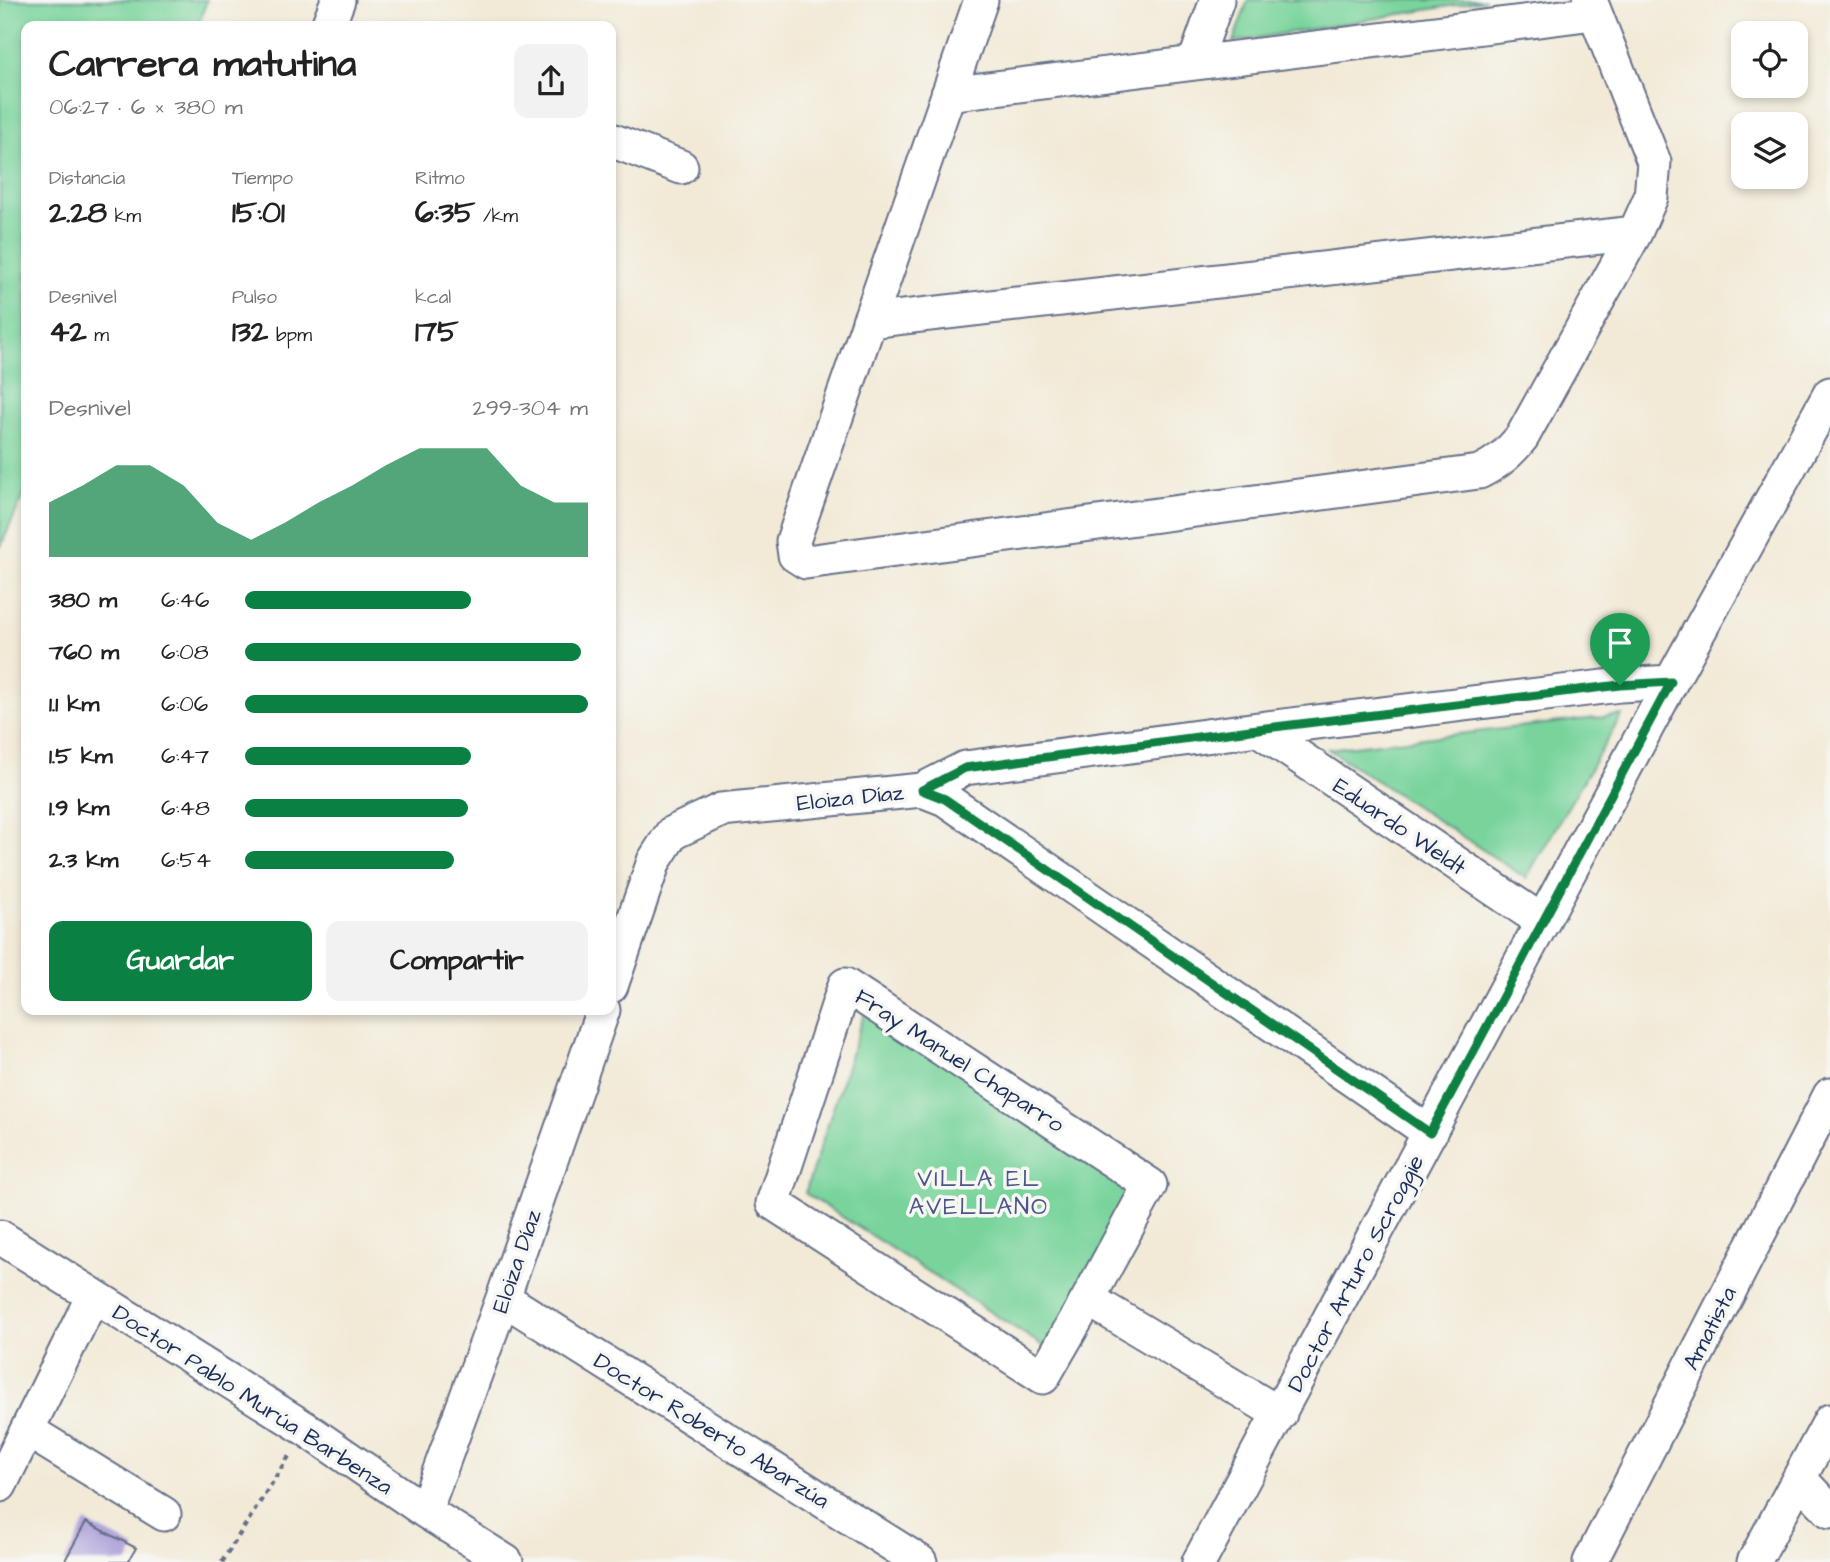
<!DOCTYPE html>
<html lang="es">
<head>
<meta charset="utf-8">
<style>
	:root { --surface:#fff; --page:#f2f2f2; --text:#222; --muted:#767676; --accent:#0b8043 }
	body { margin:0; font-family:"Architects Daughter",sans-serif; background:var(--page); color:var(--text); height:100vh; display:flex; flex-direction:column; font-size:26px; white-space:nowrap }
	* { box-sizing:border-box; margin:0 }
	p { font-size:23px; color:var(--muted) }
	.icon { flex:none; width:38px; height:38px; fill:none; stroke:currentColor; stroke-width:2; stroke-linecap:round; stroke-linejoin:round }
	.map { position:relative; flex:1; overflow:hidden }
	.details { position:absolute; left:21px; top:21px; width:595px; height:994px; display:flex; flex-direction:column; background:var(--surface); border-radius:14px; box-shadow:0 4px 10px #0003 }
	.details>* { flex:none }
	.tools { position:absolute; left:1731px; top:21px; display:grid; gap:14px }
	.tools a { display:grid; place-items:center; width:77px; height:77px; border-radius:14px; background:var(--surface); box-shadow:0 4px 10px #0003; font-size:35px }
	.pin { position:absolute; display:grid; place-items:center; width:60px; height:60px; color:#fff; margin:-72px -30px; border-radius:50% 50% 50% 0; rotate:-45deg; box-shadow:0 0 7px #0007 }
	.pin .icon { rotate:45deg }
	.round { display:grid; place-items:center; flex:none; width:74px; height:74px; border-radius:14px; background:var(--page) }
	.headline { display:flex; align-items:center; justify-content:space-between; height:119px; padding:0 28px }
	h1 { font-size:38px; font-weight:700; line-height:52px }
	.figures { display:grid; grid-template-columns:repeat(3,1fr); gap:10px; height:119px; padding:7px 28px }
	.figures div { display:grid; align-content:center }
	.figures b { font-size:30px; font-weight:700 }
	.figures small { font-size:19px; font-weight:400 }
	.figures p { font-size:19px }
	.chart { height:196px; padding:14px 28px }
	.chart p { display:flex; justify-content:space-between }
	.chart svg { width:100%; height:126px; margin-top:7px; fill:var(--accent); opacity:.7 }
	.cta { display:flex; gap:14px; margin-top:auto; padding:14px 28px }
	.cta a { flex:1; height:80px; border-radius:14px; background:var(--accent); color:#fff; font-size:28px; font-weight:700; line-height:80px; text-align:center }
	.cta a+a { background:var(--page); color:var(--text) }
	ul { padding:0 28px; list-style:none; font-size:23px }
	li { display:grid; grid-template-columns:112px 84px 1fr; align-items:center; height:52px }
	li i { height:18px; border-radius:9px; background:var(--accent) }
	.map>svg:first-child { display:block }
	.green { fill:#79d49b; stroke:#4a827c; stroke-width:2 }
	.building { fill:#aa9ed9 }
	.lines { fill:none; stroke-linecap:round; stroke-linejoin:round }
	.minor-casing { stroke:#667088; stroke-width:37 }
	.path { stroke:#667088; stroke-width:4.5; stroke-dasharray:5 5; stroke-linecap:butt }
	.minor { stroke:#fff; stroke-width:33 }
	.route-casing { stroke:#fff; stroke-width:14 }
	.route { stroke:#0b8043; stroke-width:9 }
	.labels { text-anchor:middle; stroke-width:7; stroke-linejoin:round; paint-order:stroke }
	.street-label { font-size:23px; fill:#1b2f5e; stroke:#f6f6f2 }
	.neighbourhood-label { font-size:24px; letter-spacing:2px; fill:#4d5689; stroke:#f6f6f2 }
</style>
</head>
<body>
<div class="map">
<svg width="1830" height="1562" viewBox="0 0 1830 1562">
	<rect width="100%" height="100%" fill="#f6f6f2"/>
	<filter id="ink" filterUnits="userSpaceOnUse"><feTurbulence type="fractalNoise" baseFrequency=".0143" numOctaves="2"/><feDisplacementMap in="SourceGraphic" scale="14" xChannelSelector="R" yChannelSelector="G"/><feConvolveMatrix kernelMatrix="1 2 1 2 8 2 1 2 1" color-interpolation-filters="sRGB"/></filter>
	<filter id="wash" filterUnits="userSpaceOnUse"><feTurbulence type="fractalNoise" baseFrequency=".00686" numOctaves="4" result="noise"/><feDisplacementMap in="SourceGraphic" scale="28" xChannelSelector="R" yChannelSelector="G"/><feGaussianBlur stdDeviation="1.57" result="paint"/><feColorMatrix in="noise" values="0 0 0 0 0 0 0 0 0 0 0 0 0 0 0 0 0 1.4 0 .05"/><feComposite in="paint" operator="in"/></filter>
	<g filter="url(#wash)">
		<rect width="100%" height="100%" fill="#f2ead7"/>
		<path class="green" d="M0 0H207L198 26H26V489L0 548Z
			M1248 0H1486L1233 42Z
			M1622 715 1526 878 1328 749Z
			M866 1009 1138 1187 1048 1349 805 1193Z"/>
		<g id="blocks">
			<path class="building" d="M86 1522 136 1548 128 1562H64Z"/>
		</g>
	</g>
	<g filter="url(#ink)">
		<use href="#blocks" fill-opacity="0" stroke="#667088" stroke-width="2"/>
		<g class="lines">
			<defs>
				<path id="minor" d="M981 0 793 541 795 555 806 562 1479 472C1498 463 1509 453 1522 437L1635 233 1651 197 1654 162 1590 0
					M328 26 338 0
					M1195 62 1217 0
					M948 94 1594 13
					M611 140 681 167
					M869 321 1635 233
					M1258 729 1543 922
					M922 790 965 768 1258 729 1620 685 1671 682
					M845 985 1150 1185 1088 1299 1043 1377 773 1203Z
					M611 986 654 861 672 833 721 810 922 790 945 799 1430 1133
					M0 1237 306 1429 425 1511 506 1562
					M503 1298 920 1562
					M1088 1299 1280 1414
					M27 1430 164 1514
					M1800 1479 1830 1511
					M0 1485 93 1296
					M425 1511 503 1298 603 1010
					M1199 1562 1671 682 1830 394
					M1590 1562 1830 1095
					M1754 1562 1830 1421"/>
			</defs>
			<use href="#minor" class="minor-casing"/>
			<path class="path" d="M222 1562 289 1456"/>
			<use href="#minor" class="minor"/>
		</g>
	</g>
	<g class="lines" filter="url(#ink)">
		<defs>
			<path id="route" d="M1671 682 1430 1133 945 799 922 790 965 768 1258 729 1620 685Z"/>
		</defs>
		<use href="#route" class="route-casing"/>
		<use href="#route" class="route"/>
	</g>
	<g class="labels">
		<g class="street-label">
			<text transform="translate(850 797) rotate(-6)" y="8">Eloiza Díaz</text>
			<text transform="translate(1400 826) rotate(34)" y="8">Eduardo Weldt</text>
			<text transform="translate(960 1060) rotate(33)" y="8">Fray Manuel Chaparro</text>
			<text transform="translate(516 1261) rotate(-71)" y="8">Eloiza Díaz</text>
			<text transform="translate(1355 1273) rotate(-62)" y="8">Doctor Arturo Scroggie</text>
			<text transform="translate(1709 1328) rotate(-63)" y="8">Amatista</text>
			<text transform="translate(253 1399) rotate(33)" y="8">Doctor Pablo Murúa Barbenza</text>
			<text transform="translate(712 1430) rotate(32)" y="8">Doctor Roberto Abarzúa</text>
		</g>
		<g class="neighbourhood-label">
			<text x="979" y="1186">VILLA EL<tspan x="979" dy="28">AVELLANO</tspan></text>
		</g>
	</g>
</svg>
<div class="tools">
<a><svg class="icon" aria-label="locate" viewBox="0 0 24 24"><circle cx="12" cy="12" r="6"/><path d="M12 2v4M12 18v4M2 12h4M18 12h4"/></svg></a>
<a><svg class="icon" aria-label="layers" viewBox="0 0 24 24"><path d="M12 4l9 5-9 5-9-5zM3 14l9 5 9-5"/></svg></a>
</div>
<div class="pin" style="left:1620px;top:685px;background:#1e9e55"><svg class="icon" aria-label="arrive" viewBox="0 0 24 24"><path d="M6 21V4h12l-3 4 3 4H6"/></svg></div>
<section class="details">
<div class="headline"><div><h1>Carrera matutina</h1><p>06:27 · 6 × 380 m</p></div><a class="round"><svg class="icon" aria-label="share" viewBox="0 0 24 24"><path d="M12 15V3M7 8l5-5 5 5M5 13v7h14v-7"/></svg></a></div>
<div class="figures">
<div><p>Distancia</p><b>2.28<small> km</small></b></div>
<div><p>Tiempo</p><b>15:01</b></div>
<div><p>Ritmo</p><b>6:35<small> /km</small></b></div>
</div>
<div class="figures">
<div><p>Desnivel</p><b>42<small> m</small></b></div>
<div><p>Pulso</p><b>132<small> bpm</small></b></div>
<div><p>kcal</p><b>175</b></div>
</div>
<div class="chart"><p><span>Desnivel</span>299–304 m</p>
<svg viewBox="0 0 160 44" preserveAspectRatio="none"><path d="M0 44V25L10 19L20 12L30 12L40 19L50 32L60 38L70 32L80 25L90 19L100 12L110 6L120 6L130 6L140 19L150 25L160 25V44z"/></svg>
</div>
<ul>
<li><b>380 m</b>6:46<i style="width:66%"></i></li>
<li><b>760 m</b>6:08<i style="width:98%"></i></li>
<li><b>1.1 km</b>6:06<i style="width:100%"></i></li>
<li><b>1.5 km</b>6:47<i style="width:66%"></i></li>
<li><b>1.9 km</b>6:48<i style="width:65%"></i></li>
<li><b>2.3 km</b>6:54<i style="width:61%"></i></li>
</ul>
<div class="cta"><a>Guardar</a><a>Compartir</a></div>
</section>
</div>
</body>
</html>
